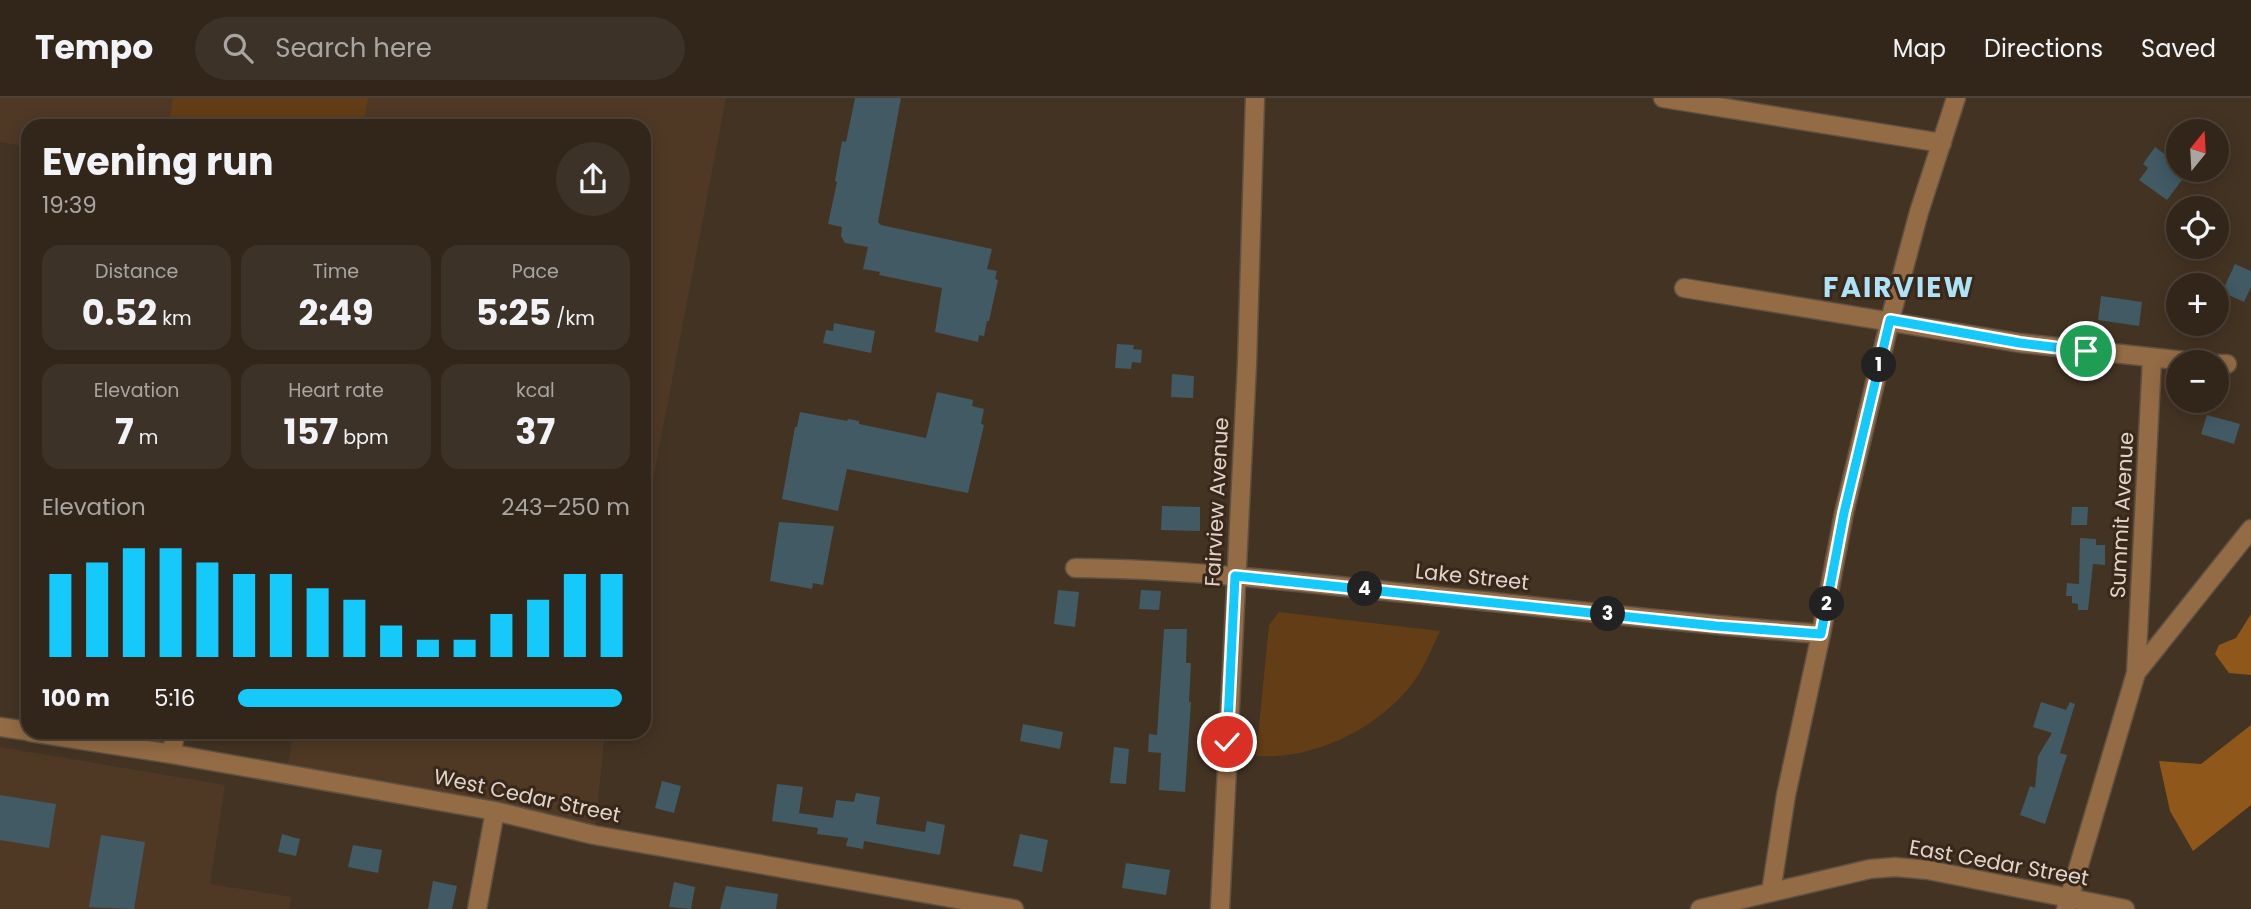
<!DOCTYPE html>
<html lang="en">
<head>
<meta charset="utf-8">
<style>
	:root { --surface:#32261a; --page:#3d3227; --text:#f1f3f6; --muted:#a8a5a2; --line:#4d4339; --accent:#15cafb }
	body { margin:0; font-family:Poppins,sans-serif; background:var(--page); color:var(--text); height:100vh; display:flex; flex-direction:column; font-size:26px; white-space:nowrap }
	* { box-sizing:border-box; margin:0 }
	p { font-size:23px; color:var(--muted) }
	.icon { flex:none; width:38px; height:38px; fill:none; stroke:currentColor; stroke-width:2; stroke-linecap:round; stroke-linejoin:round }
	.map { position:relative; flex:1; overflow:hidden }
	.sheet { position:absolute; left:21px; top:21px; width:630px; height:620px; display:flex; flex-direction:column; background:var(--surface); border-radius:21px; box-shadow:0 4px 18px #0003,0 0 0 2px var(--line) }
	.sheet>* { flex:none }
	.needle { width:46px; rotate:18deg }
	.fabs { position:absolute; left:2166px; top:21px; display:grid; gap:14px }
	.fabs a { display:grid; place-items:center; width:63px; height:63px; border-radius:50%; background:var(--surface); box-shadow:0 4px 18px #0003,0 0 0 2px var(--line); font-size:35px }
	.pin { position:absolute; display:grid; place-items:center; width:60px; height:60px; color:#fff; margin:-30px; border:4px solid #fff; border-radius:50%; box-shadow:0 2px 7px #0007 }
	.km { position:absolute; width:35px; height:35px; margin:-18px; border-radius:50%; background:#222; color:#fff; font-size:19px; line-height:35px; text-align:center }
	.round { display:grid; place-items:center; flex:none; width:74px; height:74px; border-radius:37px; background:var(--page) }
	.headline { display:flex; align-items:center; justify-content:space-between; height:119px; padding:0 21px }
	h1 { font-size:38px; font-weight:700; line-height:52px }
	.stats { display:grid; grid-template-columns:repeat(3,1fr); gap:10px; height:119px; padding:7px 21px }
	.stats div { display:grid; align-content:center; border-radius:18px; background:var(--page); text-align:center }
	.stats b { font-size:35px; font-weight:700 }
	.stats small { font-size:19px; font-weight:400 }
	.stats p { font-size:19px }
	.chart { height:196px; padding:14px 21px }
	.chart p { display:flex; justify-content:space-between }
	.chart svg { width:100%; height:126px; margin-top:7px; stroke:var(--accent); stroke-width:6 }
	ul { padding:0 21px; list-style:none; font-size:23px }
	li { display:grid; grid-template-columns:112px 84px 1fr; align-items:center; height:52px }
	li i { height:18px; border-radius:9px; background:var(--accent) }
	header { display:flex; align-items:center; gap:42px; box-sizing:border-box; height:98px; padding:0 35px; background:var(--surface); border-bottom:2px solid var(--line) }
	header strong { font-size:33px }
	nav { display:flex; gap:38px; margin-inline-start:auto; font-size:24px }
	.search { width:490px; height:63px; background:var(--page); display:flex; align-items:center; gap:18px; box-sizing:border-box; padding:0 24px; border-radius:38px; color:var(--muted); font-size:26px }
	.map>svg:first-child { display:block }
	.built { fill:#4f3925 }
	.green { fill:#623d16 }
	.water { fill:#8f581a }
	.building { fill:#415a64 }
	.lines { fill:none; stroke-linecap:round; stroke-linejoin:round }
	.minor-casing { stroke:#5f5041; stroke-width:21 }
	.minor { stroke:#936b45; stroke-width:18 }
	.route-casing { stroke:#fff; stroke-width:14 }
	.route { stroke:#15cafb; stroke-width:9 }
	.labels { text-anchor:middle; stroke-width:6; stroke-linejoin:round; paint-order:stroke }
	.street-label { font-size:21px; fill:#dfd4cb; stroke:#392819 }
	.district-label { font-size:28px; font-weight:bold; letter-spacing:2px; fill:#aee2f6; stroke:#392819 }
</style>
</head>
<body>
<header>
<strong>Tempo</strong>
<div class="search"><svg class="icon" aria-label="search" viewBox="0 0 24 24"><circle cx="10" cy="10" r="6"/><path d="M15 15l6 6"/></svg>Search here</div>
<nav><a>Map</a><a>Directions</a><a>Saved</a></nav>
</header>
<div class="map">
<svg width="2251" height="811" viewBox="0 0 2251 811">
	<rect width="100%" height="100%" fill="#433323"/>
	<path class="built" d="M0 0H726L644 429V28H28V49L0 44Z
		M294 634H605L594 741 284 685Z
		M0 649 225 687 210 786 292 799 289 811H0Z"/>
	<path class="green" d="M173 0H368L363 28H168Z
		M1279 514 1440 533C1432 550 1424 571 1412 586 1377 631 1314 662 1256 658L1269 527Z"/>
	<path class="water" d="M2251 516V577L2229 575 2215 556 2219 547 2236 540Z
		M2251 627V707L2193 753 2170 713 2159 663 2201 666Z"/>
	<path class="building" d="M855 0H901L878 124 881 127 992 151 987 171 997 173 995 181 998 182 989 223H987L984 238 979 237 978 244 935 234 942 190 879 177 880 174 863 171 868 149 845 145 841 138 842 129 828 126 837 84 835 83 842 43 846 44Z
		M2155 49 2179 67V72L2188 74 2167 102 2139 82 2148 70 2143 66Z
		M2235 166 2251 173V189L2244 204 2222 194Z
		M2101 198 2142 204 2139 228 2098 222Z
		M834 225 875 233 871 255 823 245 826 232 833 233Z
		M1117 246 1134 247 1133 251 1142 252 1141 265 1132 264 1131 271 1115 270Z
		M1172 276 1194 278 1193 300 1171 299Z
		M937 294 973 302 972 308 984 311 981 326 984 327 968 395 847 371 838 413 782 401 795 329H797L800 314 847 323 848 321 859 323V326L926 340Z
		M2207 317 2240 326 2234 346 2201 336Z
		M1162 408 1200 409V433L1161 432Z
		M2072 409H2088L2087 427H2071Z
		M779 424 834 428 823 487 813 485 812 491 770 483Z
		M2080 440 2096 441V447H2105V467L2093 466 2088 512H2078V506L2072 505V498H2066L2067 485 2079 486Z
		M1058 492 1079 494 1075 529 1054 526Z
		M1141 492 1161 493 1159 512 1139 511Z
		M1164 531H1187L1186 565H1191L1189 604H1191L1185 694 1159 692 1161 655 1148 654 1149 636 1157 637Z
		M2041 604 2066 612 2070 604 2075 606 2060 655 2067 657 2045 726 2020 717 2030 688 2035 690 2038 658 2052 635 2033 629Z
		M1023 626 1063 634 1060 651 1020 643Z
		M1114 649 1129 651 1126 686 1110 685Z
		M662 683 681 688 674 715 655 710Z
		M777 686 803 689 799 715 833 720 836 702 854 704 856 695 880 699 876 726 925 734 927 723 945 727 940 757 864 743 863 751 846 748 848 740 817 736 818 730 772 723Z
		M0 697 56 706 49 750 0 742Z
		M282 736 300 741 296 758 278 754Z
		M1020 736 1048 742 1042 774 1013 768Z
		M101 737 145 744 134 811 89 809Z
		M353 747 382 752 378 775 348 769Z
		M1126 765 1170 772 1166 797 1122 790Z
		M433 783 457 788 452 811H428Z
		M674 784 695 789 691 811 669 809Z
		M726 788 778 796 776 811H720Z"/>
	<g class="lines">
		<defs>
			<path id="minor" d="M1663 0 1942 45
				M1684 190 2020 245 2195 264
				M2217 266H2227
				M1075 470C1173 471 1270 481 1366 491 1518 506 1669 524 1821 536
				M2136 575 2152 261
				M0 629 28 633
				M30 634 172 656 495 713 594 737 1014 811
				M172 656 175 634
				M1771 794 1786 697 1821 536 1844 415 1890 222 1919 114 1956 0
				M477 811 495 713
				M1220 811 1247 266 1255 0
				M1700 811 1870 771 1895 769 1928 772 2125 811
				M2066 811 2136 575 2251 431"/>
		</defs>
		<use href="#minor" class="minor-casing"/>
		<use href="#minor" class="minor"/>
	</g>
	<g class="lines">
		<defs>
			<path id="route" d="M1227 644 1235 478 1716 528 1821 536 1844 415 1890 222 2020 245 2086 253"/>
		</defs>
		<use href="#route" class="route-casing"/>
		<use href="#route" class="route"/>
	</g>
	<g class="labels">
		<g class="street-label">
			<text transform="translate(1217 404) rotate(-87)" y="7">Fairview Avenue</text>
			<text transform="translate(2122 417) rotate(-87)" y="7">Summit Avenue</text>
			<text transform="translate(1472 479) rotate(6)" y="7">Lake Street</text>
			<text transform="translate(527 698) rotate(12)" y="7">West Cedar Street</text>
			<text transform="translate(1999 765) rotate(10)" y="7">East Cedar Street</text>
		</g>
		<g class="district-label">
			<text x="1899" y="199">FAIRVIEW</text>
		</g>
	</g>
</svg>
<div class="fabs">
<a><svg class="needle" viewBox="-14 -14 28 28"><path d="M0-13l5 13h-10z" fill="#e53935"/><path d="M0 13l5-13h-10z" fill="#a8a5a2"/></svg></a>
<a><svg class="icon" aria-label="locate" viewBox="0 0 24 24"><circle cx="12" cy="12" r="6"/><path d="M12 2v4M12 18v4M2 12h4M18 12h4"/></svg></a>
<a>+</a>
<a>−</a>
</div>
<div class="pin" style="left:2086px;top:253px;background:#1e9e55"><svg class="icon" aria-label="arrive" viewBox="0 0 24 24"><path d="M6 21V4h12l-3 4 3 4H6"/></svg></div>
<div class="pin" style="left:1227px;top:644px;background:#d93025"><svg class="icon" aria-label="check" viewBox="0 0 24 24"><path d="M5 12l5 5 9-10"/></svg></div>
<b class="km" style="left:1879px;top:267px">1</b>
<b class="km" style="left:1827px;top:506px">2</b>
<b class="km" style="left:1608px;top:516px">3</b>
<b class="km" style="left:1365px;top:491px">4</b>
<section class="sheet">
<div class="headline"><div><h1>Evening run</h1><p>19:39</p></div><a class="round"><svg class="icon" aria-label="share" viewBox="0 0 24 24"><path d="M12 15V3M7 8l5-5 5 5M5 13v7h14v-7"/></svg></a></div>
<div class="stats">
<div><p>Distance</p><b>0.52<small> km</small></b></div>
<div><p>Time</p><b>2:49</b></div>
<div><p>Pace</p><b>5:25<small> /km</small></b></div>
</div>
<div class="stats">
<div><p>Elevation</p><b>7<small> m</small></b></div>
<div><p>Heart rate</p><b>157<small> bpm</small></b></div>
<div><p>kcal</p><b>37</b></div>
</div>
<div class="chart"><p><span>Elevation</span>243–250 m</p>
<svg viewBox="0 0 160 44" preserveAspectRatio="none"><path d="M5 44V15M15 44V11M25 44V6M35 44V6M45 44V11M55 44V15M65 44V15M75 44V20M85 44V24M95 44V33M105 44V38M115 44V38M125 44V29M135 44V24M145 44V15M155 44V15"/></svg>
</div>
<ul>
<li><b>100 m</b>5:16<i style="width:98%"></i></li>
</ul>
</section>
</div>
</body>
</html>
